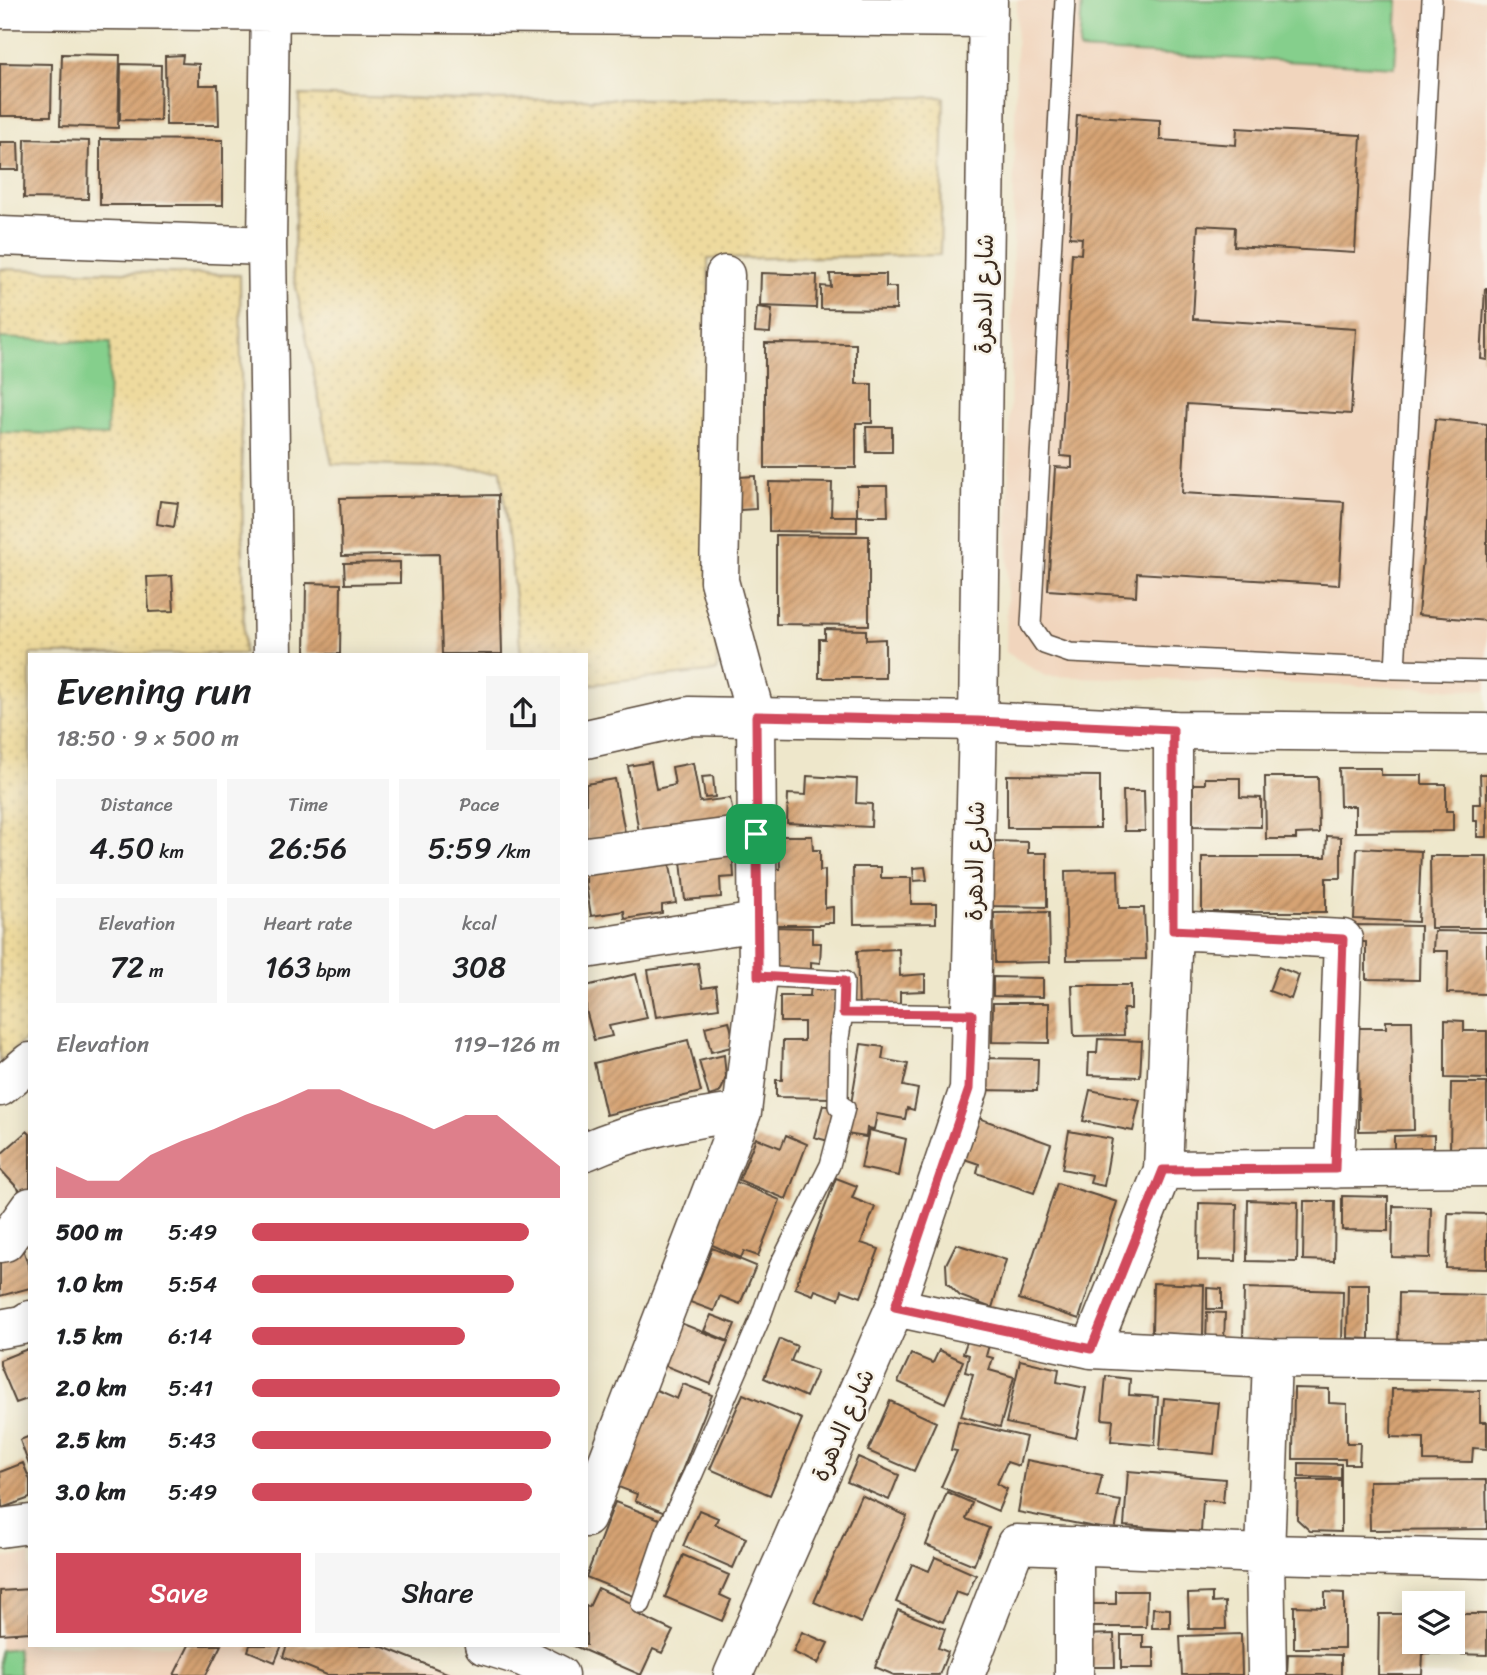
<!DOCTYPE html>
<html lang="en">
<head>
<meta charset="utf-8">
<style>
	:root { --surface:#fff; --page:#f6f6f6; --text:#202124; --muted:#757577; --accent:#d1495b }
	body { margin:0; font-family:Sriracha,"Playpen Sans Arabic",sans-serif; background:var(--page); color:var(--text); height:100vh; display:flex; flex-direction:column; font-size:26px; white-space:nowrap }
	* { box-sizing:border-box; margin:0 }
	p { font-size:23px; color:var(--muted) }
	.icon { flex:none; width:38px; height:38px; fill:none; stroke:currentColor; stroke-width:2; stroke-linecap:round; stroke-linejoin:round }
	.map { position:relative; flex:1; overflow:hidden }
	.panel { position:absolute; left:28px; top:653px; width:560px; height:994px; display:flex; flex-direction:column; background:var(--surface); border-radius:0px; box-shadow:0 4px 18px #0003 }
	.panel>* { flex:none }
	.controls { position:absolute; left:1402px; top:1591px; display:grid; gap:14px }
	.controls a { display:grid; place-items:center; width:63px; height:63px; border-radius:0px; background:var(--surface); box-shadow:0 4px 18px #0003; font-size:35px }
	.pin { position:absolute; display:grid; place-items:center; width:60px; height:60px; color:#fff; margin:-30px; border-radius:14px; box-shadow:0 4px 10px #0006 }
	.round { display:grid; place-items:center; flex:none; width:74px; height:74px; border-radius:0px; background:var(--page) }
	.summary { display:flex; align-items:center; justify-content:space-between; height:119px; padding:0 28px }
	h1 { font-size:38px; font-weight:600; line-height:52px }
	.metrics { display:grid; grid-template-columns:repeat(3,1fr); gap:10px; height:119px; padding:7px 28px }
	.metrics div { display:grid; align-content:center; border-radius:0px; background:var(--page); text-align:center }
	.metrics b { font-size:30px; font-weight:600 }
	.metrics small { font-size:19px; font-weight:400 }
	.metrics p { font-size:19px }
	.chart { height:196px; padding:14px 28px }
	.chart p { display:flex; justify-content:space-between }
	.chart svg { width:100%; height:126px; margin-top:7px; fill:var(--accent); opacity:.7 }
	.button { display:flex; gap:14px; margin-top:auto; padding:14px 28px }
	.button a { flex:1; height:80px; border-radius:0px; background:var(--accent); color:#fff; font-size:28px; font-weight:600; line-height:80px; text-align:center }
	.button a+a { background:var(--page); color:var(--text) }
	ul { padding:0 28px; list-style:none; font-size:23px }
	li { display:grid; grid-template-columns:112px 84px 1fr; align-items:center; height:52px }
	li i { height:18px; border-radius:9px; background:var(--accent) }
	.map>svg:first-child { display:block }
	.built { fill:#f1d5bd }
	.sand { fill:url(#sand-dots); stroke:#94825e; stroke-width:2 }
	.green { fill:#85cf8c; stroke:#607c55; stroke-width:2 }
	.building { fill:url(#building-hatch) }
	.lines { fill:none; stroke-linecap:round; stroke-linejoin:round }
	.lane-casing { stroke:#564638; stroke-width:22 }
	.street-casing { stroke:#564638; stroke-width:41 }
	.secondary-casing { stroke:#564638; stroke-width:41 }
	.lane { stroke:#fff; stroke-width:19 }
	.street { stroke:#fff; stroke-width:38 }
	.secondary { stroke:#fff; stroke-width:38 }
	.route-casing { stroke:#fff; stroke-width:14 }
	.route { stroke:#d1495b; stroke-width:9 }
	.labels { text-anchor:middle; stroke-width:5; stroke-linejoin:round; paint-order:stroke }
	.street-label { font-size:24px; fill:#3b2a1e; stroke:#f7f3e8 }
</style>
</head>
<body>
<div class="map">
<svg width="1487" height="1675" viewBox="0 0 1487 1675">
	<defs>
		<pattern id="sand-dots" width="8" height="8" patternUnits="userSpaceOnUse" patternTransform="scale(1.75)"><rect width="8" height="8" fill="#eeda9e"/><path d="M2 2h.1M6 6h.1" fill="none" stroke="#cdbb88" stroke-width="1.8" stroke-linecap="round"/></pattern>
		<pattern id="building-hatch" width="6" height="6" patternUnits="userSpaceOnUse" patternTransform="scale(1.75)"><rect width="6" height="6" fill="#d6a373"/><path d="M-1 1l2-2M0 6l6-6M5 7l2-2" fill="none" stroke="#af855e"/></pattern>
	</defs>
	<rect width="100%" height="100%" fill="#f7f3e8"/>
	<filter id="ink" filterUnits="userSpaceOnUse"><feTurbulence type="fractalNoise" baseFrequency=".0143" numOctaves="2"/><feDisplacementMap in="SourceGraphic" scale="14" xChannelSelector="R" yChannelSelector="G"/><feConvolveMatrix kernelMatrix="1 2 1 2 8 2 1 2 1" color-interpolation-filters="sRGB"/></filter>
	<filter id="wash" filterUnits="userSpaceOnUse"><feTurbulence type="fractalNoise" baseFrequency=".00686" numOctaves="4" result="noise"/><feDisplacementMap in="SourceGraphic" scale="28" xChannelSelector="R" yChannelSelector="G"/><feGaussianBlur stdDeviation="1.57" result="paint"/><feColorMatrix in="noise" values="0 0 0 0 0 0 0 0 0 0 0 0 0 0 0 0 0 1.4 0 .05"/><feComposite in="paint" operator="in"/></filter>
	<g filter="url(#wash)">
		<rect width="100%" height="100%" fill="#eee7cb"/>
		<path class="built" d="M1017 0H1487V690L1045 676 1006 652Z
			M30 1555V1645H397L473 1675H0V1558Z"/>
		<path class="sand" d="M300 95 464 100 944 97 940 255 708 259 717 671 586 685V654H521L501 469 332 464 293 272Z
			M0 269 240 275 244 654H30V1035L0 1062Z"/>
		<path class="green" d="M1082 0H1398L1395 67 1079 50Z
			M0 338 110 343 107 436 0 432Z
			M17 1648 20 1675H0V1650Z"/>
		<g id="blocks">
			<path class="building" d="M62 54 120 55 118 128 60 126Z
				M183 55 182 63 199 64V85H218L219 125H166L165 56Z
				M0 63 52 64 51 116H0Z
				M121 64 161 65 160 121 120 120Z
				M1077 115 1160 120V140L1236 145 1237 128 1361 135 1355 253 1234 246 1235 227 1198 225 1193 319 1356 329 1351 414 1187 404 1182 493 1344 502 1339 585 1137 573 1136 596 1048 590 1055 467 1072 468V457L1061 456 1072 253 1081 254 1082 238 1070 237Z
				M25 139 89 141 88 199 24 198Z
				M100 139 223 140V205H100Z
				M0 142H18L19 170H0Z
				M761 273 817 275 816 308 760 306Z
				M830 274H886V287H896V310L821 309V286L831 287Z
				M1485 289H1487V360L1481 359Z
				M757 307 772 309 770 333 755 332Z
				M765 343 856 344V384H872V423H856V468H765Z
				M1435 419 1487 424V621L1418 615Z
				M866 427H892V452H867Z
				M755 476 756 509 740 510 739 477Z
				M769 482 832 483 831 516H857V532L769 531Z
				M857 486H887L888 516H857Z
				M498 495 502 654H442L439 554 342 556 340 498Z
				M160 501 178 503 174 527 157 524Z
				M776 535 869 536V625L776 624Z
				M400 562V583L345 584 344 563Z
				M172 576 174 611 149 612 147 577Z
				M306 583 341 584 340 654H305Z
				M825 629 866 630V640L885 639V678H819V639H825Z
				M651 762 656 789 675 785 672 767 693 763 700 802 730 798 735 824 640 839 628 766Z
				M1339 768H1381V775H1422V784H1446V811H1453V831L1355 832V806H1340Z
				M1480 774H1487V837H1477V821H1473V804H1481Z
				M1007 775 1100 776V828H1007Z
				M713 776 715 797 705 798 702 777Z
				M807 776 857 779 856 803 872 804 871 827 787 823 788 794 806 795Z
				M1265 777H1318L1319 833 1296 834V839H1266Z
				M1205 778H1240V797L1261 798V827L1193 826V784H1205Z
				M615 779 625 833 586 840V784Z
				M1123 791H1144L1145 831H1124Z
				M779 836H812L813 850H820V871L825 870V908L833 907V923H824L823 925H772L771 869H780Z
				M1327 836 1341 837V878H1326V912H1202V857H1326Z
				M991 841 1028 842V853H1047V907L991 906Z
				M732 846 734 877 720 878 721 897 685 900 680 851Z
				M1357 848 1421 851 1418 922 1354 919Z
				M668 852 676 903 662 905V913L625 919 624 911 591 916 586 885V865Z
				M1430 856H1487V928H1431Z
				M853 867H881V878H911V904H936V923L854 924Z
				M925 867 927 880 914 881 913 868Z
				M1118 870 1119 908H1144L1146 959 1067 960 1065 871Z
				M1049 912 1050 962 995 963 994 913Z
				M1356 925 1420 926 1419 980 1366 979V942H1356Z
				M773 927 812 928V943H821L820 963 811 962V975L772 973Z
				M1434 931 1487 932V994L1447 993 1448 951H1433Z
				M899 949 900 976 925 974V991L900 992V1007L859 1009 857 951Z
				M698 963 702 988 716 986 719 1008 656 1017 648 970Z
				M1278 967 1299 975 1291 999 1269 991Z
				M636 974 647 1018 609 1026 612 1036 594 1040 586 1010V986Z
				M993 977 1043 978V997L993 996Z
				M811 983 834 984 833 1098 776 1097V1080H782L783 1041H804V1022H780V996H810Z
				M1072 985H1131V1009H1123L1124 1035 1074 1036Z
				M993 1003H1049V1043L992 1042Z
				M1445 1020 1464 1021V1031H1487V1079L1445 1078Z
				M729 1021 735 1046 711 1052 705 1027Z
				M1386 1021H1412L1414 1130 1359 1131 1358 1028H1386Z
				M1098 1039 1142 1041 1140 1077 1088 1075 1089 1053H1097Z
				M688 1040 701 1092 606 1115 594 1063Z
				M861 1044 884 1047 882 1059 908 1064 903 1086 918 1089 914 1110 907 1108 905 1119 877 1114 874 1129 867 1128 866 1137 846 1134Z
				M724 1055 726 1077 722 1088 719 1093 709 1096 699 1061Z
				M978 1058 1038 1059 1037 1091 978 1090Z
				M1451 1083H1487V1154L1450 1153Z
				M1090 1090 1140 1100 1133 1131 1083 1121Z
				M823 1105 841 1110 832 1142 814 1137Z
				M973 1116 1051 1144 1034 1193 977 1173 979 1164 958 1157Z
				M869 1130 906 1139 899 1176 861 1168Z
				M27 1131 30 1134V1188L23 1194 0 1169V1155Z
				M1069 1131 1112 1139 1104 1186 1090 1183 1092 1175 1062 1169Z
				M786 1135 807 1144 786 1199 739 1180 756 1138 781 1148Z
				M1434 1135V1156H1394V1136Z
				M836 1178 857 1186 852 1198 875 1207 861 1243 879 1249 861 1297 842 1290 839 1299 815 1290 813 1295 795 1288Z
				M734 1181 780 1200 758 1256 744 1251 741 1258 708 1243Z
				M1057 1183 1117 1202 1079 1319 1019 1299Z
				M1342 1196 1388 1197V1231L1342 1230Z
				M1248 1200 1298 1202 1297 1262 1247 1261Z
				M1304 1201H1335L1334 1261 1303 1260Z
				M1199 1203 1237 1204 1236 1261 1198 1260Z
				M1393 1206 1431 1207 1430 1258 1392 1257Z
				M1448 1213 1487 1214V1269L1446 1268Z
				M20 1239 30 1271V1288L0 1296V1245Z
				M956 1244 1006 1260 992 1308 960 1296 947 1283 946 1264Z
				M712 1248 756 1266 740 1304 720 1296 714 1311 690 1302Z
				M1153 1283 1204 1285 1203 1335 1152 1333Z
				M1348 1284H1369V1339L1347 1338Z
				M1207 1288 1222 1289V1309H1207Z
				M1244 1288 1343 1291 1342 1343 1243 1341Z
				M1399 1293 1487 1295V1349L1398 1348Z
				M1207 1312 1225 1313 1224 1342 1206 1341Z
				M711 1315 735 1324 728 1341 704 1331Z
				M678 1322 728 1342 711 1384 661 1364Z
				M780 1339 797 1346 791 1361 817 1371 806 1397 764 1378Z
				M968 1339 989 1345 986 1356 993 1358 989 1370 1014 1377 1000 1427 961 1416 973 1374 965 1372 969 1355 963 1353Z
				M30 1348V1398L16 1403 0 1365V1360Z
				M939 1350 963 1361 945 1403 898 1382 911 1354 933 1363Z
				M1020 1360 1059 1369 1057 1382 1086 1388 1076 1438 1006 1423Z
				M1106 1376 1130 1379 1129 1395 1158 1397 1155 1445 1111 1441 1113 1420 1102 1419Z
				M683 1384 712 1395 665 1513 635 1501 637 1494 613 1485 652 1388 677 1399Z
				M1294 1388 1329 1389V1403L1347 1404V1443H1360L1359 1464H1345V1459H1293Z
				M1392 1389 1480 1391V1422H1487V1449L1473 1448 1472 1462 1424 1461V1438L1391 1437Z
				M743 1394 802 1419 770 1495 710 1469Z
				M1164 1398 1219 1403 1214 1454 1160 1449Z
				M890 1401 936 1422 914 1471 868 1451Z
				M958 1421 1026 1437 1019 1466 1007 1462 997 1484 1007 1489 998 1511 941 1487 957 1451 951 1450Z
				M30 1436V1465H29L20 1440Z
				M858 1457 899 1475 889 1500 847 1482Z
				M1027 1460 1102 1475 1097 1497 1121 1501 1115 1531 1018 1512Z
				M23 1463 30 1480V1498L2 1508 0 1472Z
				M1299 1463 1341 1464V1478L1299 1477Z
				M1128 1471 1225 1479 1223 1502 1203 1500 1201 1532 1124 1526Z
				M1298 1480H1341V1532L1310 1531 1297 1519Z
				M1486 1480 1487 1529 1370 1530 1369 1481Z
				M947 1492 972 1503 966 1519 989 1528 974 1565 926 1545Z
				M861 1495 907 1516 861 1623 814 1602Z
				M615 1502 665 1521 636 1597 586 1577Z
				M699 1510 718 1518 715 1524 746 1538 733 1568 683 1546Z
				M683 1555 729 1575 720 1595 731 1600 722 1621 665 1597Z
				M935 1557 976 1575 967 1596 956 1592 943 1622 896 1602 912 1564 929 1571Z
				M598 1588 640 1607 637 1614 673 1631 662 1653 653 1649 641 1675 572 1645H586V1606L589 1607Z
				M30 1589V1632L0 1634V1591Z
				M1116 1591H1147L1146 1627H1091V1604H1116Z
				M1325 1592 1344 1593V1648H1294V1606L1325 1607Z
				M1212 1593V1603L1225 1602 1226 1629H1189L1188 1594Z
				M1153 1608 1170 1609V1628H1152Z
				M898 1610 945 1629 938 1648 948 1652 939 1675H894L875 1667Z
				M1379 1614H1414V1642H1452V1614H1487V1655L1423 1653 1422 1675H1378Z
				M802 1632 828 1643 818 1664 793 1652Z
				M1114 1634 1115 1667H1083L1082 1635Z
				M1241 1634 1242 1675H1182L1180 1636Z
				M1121 1635H1143V1648H1154V1668H1121Z
				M189 1645H221L206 1675H174Z
				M250 1645H282L275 1662 248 1651Z
				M287 1645H378L452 1675H327L283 1657Z
				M1288 1654 1341 1655V1675H1287Z"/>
		</g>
	</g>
	<g filter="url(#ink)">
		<use href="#blocks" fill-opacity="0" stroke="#564638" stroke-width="2"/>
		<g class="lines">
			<defs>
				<path id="lane" d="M1065 0 1031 625 1044 644 1070 653 1395 669 1487 671
					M1395 669 1432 0
					M758 976 844 981 843 1013 972 1015
					M641 1604 667 1528 693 1474 760 1319 779 1266 830 1165 845 1108 838 1106 839 1038 843 1013"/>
				<path id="street" d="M0 9 988 18
					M0 236 267 246 270 0
					M267 246 273 654
					M586 856 756 834
					M1173 930 1343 939 1335 1169
					M586 949 757 922
					M586 1151C636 1129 689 1119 742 1112
					M1163 1170 1487 1167
					M0 1243 5 1242 30 1207
					M895 1307 1091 1349 1272 1358 1487 1360
					M0 1329 22 1325 30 1320
					M1091 1349 1163 1170 1173 930V730
					M586 1518 742 1112 758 976 756 717 719 581 725 275
					M0 1528 30 1524
					M484 1645 523 1657 559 1675
					M733 1675 895 1307 969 1089 978 721 988 0
					M965 1675 1016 1544 1265 1554 1487 1559
					M1074 1675V1546
					M1267 1675 1265 1554 1272 1358"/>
				<path id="secondary" d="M586 739 689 716 978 721 1173 730 1487 733
					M0 1087 30 1062"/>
			</defs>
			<use href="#lane" class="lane-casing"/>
			<use href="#street" class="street-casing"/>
			<use href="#secondary" class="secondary-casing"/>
			<use href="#lane" class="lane"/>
			<use href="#street" class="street"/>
			<use href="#secondary" class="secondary"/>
		</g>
	</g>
	<g class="lines" filter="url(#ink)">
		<defs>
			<path id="route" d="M756 716 978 721 1173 730V930L1343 939 1335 1169 1163 1170 1091 1349 895 1307 969 1089 972 1014 843 1013 844 981 758 976Z"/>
		</defs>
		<use href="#route" class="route-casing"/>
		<use href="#route" class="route"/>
	</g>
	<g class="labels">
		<g class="street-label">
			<text transform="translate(984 294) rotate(-89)" y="8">شارع الدهرة</text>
			<text transform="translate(975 861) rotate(-89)" y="8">شارع الدهرة</text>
			<text transform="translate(843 1425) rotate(-66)" y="8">شارع الدهرة</text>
		</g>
	</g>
</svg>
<div class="controls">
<a><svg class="icon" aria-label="layers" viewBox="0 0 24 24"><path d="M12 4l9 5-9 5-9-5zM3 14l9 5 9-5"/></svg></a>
</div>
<div class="pin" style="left:756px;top:834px;background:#1e9e55"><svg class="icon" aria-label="arrive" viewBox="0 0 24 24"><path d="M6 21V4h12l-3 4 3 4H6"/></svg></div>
<section class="panel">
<div class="summary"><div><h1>Evening run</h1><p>18:50 · 9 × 500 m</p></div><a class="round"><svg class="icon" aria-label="share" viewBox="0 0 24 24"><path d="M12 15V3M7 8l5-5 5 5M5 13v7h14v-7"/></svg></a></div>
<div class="metrics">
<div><p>Distance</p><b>4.50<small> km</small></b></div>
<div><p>Time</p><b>26:56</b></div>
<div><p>Pace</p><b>5:59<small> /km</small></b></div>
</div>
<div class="metrics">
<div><p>Elevation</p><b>72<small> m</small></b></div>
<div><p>Heart rate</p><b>163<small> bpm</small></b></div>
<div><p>kcal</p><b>308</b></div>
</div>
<div class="chart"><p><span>Elevation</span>119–126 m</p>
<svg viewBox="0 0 160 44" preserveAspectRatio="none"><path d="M0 44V33L10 38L20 38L30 29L40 24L50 20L60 15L70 11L80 6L90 6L100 11L110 15L120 20L130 15L140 15L150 24L160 33V44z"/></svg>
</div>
<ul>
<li><b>500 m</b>5:49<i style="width:90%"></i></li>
<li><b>1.0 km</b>5:54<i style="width:85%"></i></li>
<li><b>1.5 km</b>6:14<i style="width:69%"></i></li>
<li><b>2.0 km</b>5:41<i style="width:100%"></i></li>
<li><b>2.5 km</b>5:43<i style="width:97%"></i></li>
<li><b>3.0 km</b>5:49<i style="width:91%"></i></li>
</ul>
<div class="button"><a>Save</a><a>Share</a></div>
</section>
</div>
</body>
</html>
